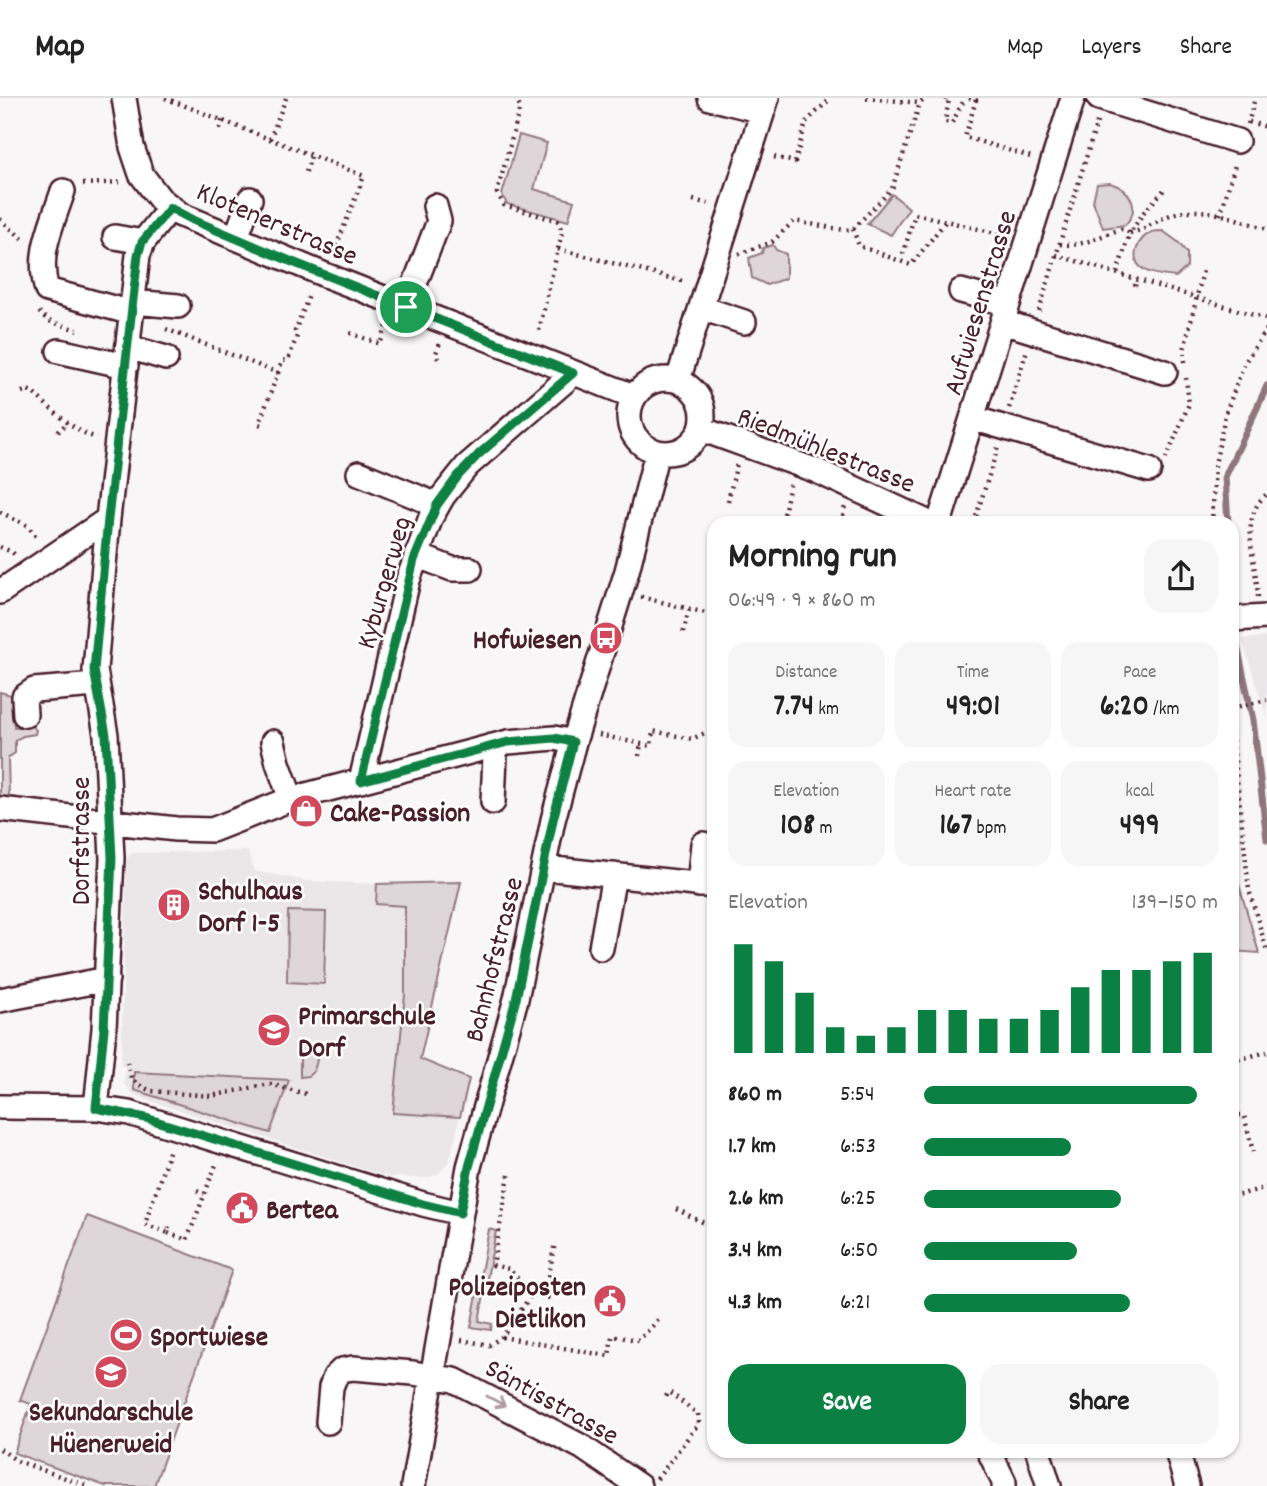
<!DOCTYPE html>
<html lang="en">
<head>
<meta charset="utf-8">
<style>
	:root { --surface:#fff; --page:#f6f6f6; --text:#222; --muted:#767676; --line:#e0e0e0; --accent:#0b8043 }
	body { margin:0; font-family:Dekko,sans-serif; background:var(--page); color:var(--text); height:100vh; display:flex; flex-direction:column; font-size:26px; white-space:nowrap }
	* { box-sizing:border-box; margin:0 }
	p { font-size:23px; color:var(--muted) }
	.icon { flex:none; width:38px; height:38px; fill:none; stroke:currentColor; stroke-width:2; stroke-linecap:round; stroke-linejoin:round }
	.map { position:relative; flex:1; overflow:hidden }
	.details { position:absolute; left:707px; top:418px; width:532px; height:942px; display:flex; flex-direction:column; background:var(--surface); border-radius:21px; box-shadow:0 2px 5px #0004 }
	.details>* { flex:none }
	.pin { position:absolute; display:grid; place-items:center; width:60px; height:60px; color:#fff; margin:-30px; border:4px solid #fff; border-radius:50%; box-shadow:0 2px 7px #0007 }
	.round { display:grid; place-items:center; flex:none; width:74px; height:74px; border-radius:21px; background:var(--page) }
	.headline { display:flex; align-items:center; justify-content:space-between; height:119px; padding:0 21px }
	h1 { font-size:38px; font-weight:700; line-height:52px }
	.figures { display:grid; grid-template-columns:repeat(3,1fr); gap:10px; height:119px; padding:7px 21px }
	.figures div { display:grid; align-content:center; border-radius:18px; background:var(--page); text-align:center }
	.figures b { font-size:30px; font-weight:700 }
	.figures small { font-size:19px; font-weight:400 }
	.figures p { font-size:19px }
	.chart { height:196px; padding:14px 21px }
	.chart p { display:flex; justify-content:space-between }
	.chart svg { width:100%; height:126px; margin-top:7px; stroke:var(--accent); stroke-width:6 }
	.action { display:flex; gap:14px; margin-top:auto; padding:14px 21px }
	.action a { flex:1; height:80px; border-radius:21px; background:var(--accent); color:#fff; font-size:28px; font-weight:700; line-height:80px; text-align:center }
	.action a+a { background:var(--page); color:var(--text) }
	ul { padding:0 21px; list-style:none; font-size:23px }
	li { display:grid; grid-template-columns:112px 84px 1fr; align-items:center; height:52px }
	li i { height:18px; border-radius:9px; background:var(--accent) }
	header { display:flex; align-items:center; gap:42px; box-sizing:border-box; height:98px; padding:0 35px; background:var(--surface); border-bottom:2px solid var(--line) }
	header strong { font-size:33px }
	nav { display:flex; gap:38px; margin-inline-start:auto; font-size:24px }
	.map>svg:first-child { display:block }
	.built { fill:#ebe6e8 }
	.green { fill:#ded6d9; stroke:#947a82; stroke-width:2 }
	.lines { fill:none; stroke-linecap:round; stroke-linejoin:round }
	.stream { stroke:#8f747b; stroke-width:7 }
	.minor-casing { stroke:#4a1f2b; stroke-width:28 }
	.path { stroke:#4a1f2b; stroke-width:4.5; stroke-dasharray:2 5; stroke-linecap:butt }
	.minor { stroke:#fff; stroke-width:23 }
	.oneway { stroke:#ae9aa0 }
	.route-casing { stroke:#fff; stroke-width:14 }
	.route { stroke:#0b8043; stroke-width:9 }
	.labels { text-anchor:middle; stroke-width:5; stroke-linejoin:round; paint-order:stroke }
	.street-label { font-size:28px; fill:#4a1f2b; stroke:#fff }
	.poi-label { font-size:28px; font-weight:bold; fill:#4a1f2b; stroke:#fff; text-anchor:start }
</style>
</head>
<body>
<header>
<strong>Map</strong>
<nav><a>Map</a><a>Layers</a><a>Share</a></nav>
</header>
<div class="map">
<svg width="1267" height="1388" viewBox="0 0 1267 1388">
	<rect width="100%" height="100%" fill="#f8f6f7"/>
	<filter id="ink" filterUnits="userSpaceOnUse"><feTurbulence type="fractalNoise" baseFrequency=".0143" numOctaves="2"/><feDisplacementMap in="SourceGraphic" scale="14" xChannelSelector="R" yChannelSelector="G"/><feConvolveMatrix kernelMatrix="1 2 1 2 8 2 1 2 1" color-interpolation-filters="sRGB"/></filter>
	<g filter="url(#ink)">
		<path class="built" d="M1267 539V620L1242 541Z
			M1232 660 1241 705 1232 707Z
			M248 753 254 773 306 783 377 786 461 784 420 961 469 981 451 1056 448 1065 438 1076 426 1080 388 1079 145 1001 132 995 124 986 125 968H121L127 760 132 755Z"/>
		<path class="green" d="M519 37 547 45 534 91 574 103 568 123 507 106 502 97Z
			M1110 85C1130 91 1142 109 1125 127L1103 130 1093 103 1097 86Z
			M892 96 909 110 891 137 867 126Z
			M1163 133 1178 144 1187 155V169L1176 179C1166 178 1152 177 1143 171 1128 161 1138 140 1152 134 1155 133 1159 133 1163 133Z
			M773 147 776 152 786 156V180L767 187 752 180 749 160 762 155 763 150Z
			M0 594 14 598V629L32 628 36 632 35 636 23 638 15 642V655L8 660 9 700 0 699Z
			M1232 770H1234L1259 855 1232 853Z
			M461 784 420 961 469 981 460 1019 393 1015 405 897V808L376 806 377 786Z
			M288 813 326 814 324 886 287 884Z
			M300 945 313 951 317 962 314 973 308 978 300 979Z
			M134 974 289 982 270 1035 134 992Z
			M87 1118 232 1172 154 1388H105L14 1355 31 1306 20 1302Z
			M489 1131 496 1133 479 1223 492 1226 491 1232 471 1229Z"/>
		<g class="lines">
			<path class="stream" d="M1228 425 1225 379 1267 288
				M1232 471 1236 543 1253 622 1267 741"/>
			<defs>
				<path id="minor" d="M124 0 132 49 141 76 160 101 181 117 325 177 633 298
					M710 0 762 13
					M1099 0 1237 43
					M63 93C52 127 36 157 47 192L132 215
					M115 139 143 144
					M236 140 250 101
					M961 193 1008 206
					M133 204 178 208
					M406 209 439 123 435 108
					M702 210 744 224
					M1003 224 1165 274
					M128 249 166 260
					M59 253 126 268
					M629 318a37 37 0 1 1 74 0a37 37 0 1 1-74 0Z
					M678 282 767 0
					M972 320 1149 372
					M701 331 817 373 929 425
					M359 375 437 407
					M939 425 1073 0
					M416 457 452 471H470
					M0 494 108 421
					M1232 521 1267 519
					M25 617 24 599 34 592 96 587
					M273 644 278 665 291 701
					M492 648 495 658 493 704
					M361 683 408 482 431 419 443 398 467 368 574 275
					M0 711 176 731 212 732 291 701 508 644 554 640 574 644
					M545 770 714 788
					M699 787 703 746
					M601 850 614 777
					M0 902 107 881
					M0 1009 96 1010 129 1015 423 1106 460 1115
					M96 1010 104 931 112 760 106 637 95 572 108 421 138 157 143 144 170 110
					M328 1324 331 1289 335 1279 342 1272 353 1270 413 1275 454 1282 582 1349 639 1388
					M989 1353 1004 1384V1388
					M1038 1353 1049 1388
					M1177 1353 1187 1388
					M413 1388 469 1069 516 901 553 722 574 644 627 473 657 354"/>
			</defs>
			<use href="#minor" class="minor-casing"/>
			<path class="path" d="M165 0 364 78 332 159
				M516 0 520 10 497 95 504 107 558 123 562 134 538 237
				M866 0 920 5
				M945 0 949 1 945 24 952 25 965 0
				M969 0 976 2 965 39 1031 59
				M1249 24 1267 29
				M1248 26 1255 0
				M220 31 222 22
				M270 41 286 0
				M774 59 795 64 806 24 831 0
				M306 74 311 58
				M83 86 123 84
				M693 102 713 107
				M1220 117 1236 64
				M0 121 24 142
				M853 131 859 148 911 167 946 123 991 134 1005 141
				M1060 146C1083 150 1100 137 1122 131L1130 135 1144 114 1164 92
				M558 151 686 184
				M739 156 772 144 794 123 844 132 853 131 892 91 920 5 927 0
				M903 156 915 116 946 123
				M1056 157 1267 221
				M1117 175 1130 135C1146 132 1155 123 1170 117 1200 105 1238 122 1267 131
				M1135 188 1137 181
				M1039 213 1098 21
				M39 214 49 223 77 232
				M166 231 278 275 259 326 265 328
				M350 235 380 246 388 225
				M438 261 436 255 440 245
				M1185 264 1184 252 1204 169
				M278 275 282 263 288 262 297 238 295 233 310 195
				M22 294 28 292 32 294C53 312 71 332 97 340
				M1009 310 1027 252
				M58 334 67 325
				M1166 361 1189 306 1186 280
				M728 403 737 365
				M0 414 28 428 38 441
				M784 416 790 386
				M842 425 845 407
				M974 425 998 349
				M1212 425 1215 367 1225 317 1245 264 1267 231
				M0 449 12 454 17 459
				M641 499 714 517
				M1258 499C1257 466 1237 420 1267 396
				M683 534 689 512
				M1232 610 1267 602
				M1232 635 1249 792 1267 853
				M599 637 651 648 653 633 692 641 714 631
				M639 658 641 646
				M1232 963 1267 954
				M127 964 131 980 137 986 151 993 211 998 270 986 306 996
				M1232 1017H1244L1253 1054
				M509 1077 493 1167 509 1171 532 1196
				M197 1093 204 1096
				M1232 1099 1267 1089
				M676 1111 714 1130
				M169 1129 168 1135 145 1126 170 1051
				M168 1135 187 1142 217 1064
				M545 1199 555 1144
				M502 1239 609 1258 612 1238 639 1242 659 1221
				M461 1242 489 1247 502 1239 532 1196 554 1201
				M0 1351 17 1363 88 1388
				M657 1381 699 1325 698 1316 669 1294 664 1301"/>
			<use href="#minor" class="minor"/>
		</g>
		<defs><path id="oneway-shaft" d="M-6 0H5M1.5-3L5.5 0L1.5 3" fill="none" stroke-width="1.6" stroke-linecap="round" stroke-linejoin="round" transform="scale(1.75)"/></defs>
		<use class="oneway" href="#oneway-shaft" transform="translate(496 1303) rotate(28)"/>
	</g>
	<g class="lines" filter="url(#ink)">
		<defs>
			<path id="route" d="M170 110 193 122 290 163 573 275 479 356 458 378 437 407 414 462 361 683 508 644 554 640 573 644 553 722 516 901 469 1069 460 1115 423 1106 146 1020 96 1010 104 931 112 760 106 637 94 572 108 421 138 157 142 144Z"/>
		</defs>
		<use href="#route" class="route-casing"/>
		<use href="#route" class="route"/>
	</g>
	<defs>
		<symbol id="bus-disc" viewBox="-11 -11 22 22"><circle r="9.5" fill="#d1495b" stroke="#fff"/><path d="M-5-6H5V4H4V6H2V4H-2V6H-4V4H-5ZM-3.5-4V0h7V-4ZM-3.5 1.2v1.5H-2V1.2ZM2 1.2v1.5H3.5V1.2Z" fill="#fff"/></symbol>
		<symbol id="shop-disc" viewBox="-11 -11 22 22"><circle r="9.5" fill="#d1495b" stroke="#fff"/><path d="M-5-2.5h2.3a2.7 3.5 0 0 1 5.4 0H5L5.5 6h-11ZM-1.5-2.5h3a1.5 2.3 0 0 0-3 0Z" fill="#fff"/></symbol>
		<symbol id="building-disc" viewBox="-11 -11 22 22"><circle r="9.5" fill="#d1495b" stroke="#fff"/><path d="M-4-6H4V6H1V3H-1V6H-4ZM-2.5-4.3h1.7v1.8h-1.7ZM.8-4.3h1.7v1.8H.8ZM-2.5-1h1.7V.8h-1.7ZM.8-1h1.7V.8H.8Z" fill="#fff"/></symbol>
		<symbol id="school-disc" viewBox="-11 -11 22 22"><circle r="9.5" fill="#d1495b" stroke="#fff"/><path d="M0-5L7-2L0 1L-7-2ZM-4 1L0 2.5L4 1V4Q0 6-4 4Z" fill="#fff"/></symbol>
		<symbol id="civic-disc" viewBox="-11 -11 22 22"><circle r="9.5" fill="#d1495b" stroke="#fff"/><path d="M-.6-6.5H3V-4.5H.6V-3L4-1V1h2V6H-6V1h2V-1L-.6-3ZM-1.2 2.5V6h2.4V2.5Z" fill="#fff"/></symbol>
		<symbol id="stadium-disc" viewBox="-11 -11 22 22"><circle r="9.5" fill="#d1495b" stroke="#fff"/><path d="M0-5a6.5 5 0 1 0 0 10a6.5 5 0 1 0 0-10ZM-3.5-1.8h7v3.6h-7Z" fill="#fff"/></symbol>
	</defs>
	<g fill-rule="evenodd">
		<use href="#bus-disc" x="587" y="521" width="38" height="38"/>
		<use href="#shop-disc" x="287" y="694" width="38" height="38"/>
		<use href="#building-disc" x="155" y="788" width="38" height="38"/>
		<use href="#school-disc" x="255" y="913" width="38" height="38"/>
		<use href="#civic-disc" x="223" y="1091" width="38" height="38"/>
		<use href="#civic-disc" x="591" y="1184" width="38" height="38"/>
		<use href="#stadium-disc" x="107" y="1218" width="38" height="38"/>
		<use href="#school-disc" x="92" y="1255" width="38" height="38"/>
	</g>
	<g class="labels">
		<g class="street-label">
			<text transform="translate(278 124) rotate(23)" y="10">Klotenerstrasse</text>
			<text transform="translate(978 204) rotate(-73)" y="10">Aufwiesenstrasse</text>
			<text transform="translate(827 350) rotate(22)" y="10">Riedmühlestrasse</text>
			<text transform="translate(382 484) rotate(-74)" y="10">Kyburgerweg</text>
			<text transform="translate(79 743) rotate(-90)" y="10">Dorfstrasse</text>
			<text transform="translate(492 861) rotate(-76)" y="10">Bahnhofstrasse</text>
			<text transform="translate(553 1302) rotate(29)" y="10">Säntisstrasse</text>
		</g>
		<g class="poi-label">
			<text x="582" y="550" text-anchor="end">Hofwiesen</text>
			<text x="330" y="723">Cake-Passion</text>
			<text x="198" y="801">Schulhaus<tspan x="198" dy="32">Dorf 1-5</tspan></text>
			<text x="298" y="926">Primarschule<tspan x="298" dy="32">Dorf</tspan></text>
			<text x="266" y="1120">Bertea</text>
			<text x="586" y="1197" text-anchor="end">Polizeiposten<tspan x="586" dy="32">Dietlikon</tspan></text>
			<text x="150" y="1247">Sportwiese</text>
			<text x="111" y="1322" text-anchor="middle">Sekundarschule<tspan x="111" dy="32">Hüenerweid</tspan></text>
		</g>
	</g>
</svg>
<div class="pin" style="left:406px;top:209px;background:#1e9e55"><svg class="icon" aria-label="arrive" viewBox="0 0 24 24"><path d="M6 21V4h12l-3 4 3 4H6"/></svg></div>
<section class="details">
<div class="headline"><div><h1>Morning run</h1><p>06:49 · 9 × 860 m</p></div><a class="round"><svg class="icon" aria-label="share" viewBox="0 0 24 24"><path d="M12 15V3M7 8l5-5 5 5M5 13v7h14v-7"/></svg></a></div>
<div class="figures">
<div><p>Distance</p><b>7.74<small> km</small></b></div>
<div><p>Time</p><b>49:01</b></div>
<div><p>Pace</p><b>6:20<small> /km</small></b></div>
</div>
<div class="figures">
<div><p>Elevation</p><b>108<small> m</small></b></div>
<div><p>Heart rate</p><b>167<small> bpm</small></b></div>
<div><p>kcal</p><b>499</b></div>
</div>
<div class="chart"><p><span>Elevation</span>139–150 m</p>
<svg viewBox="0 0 160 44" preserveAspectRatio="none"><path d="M5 44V6M15 44V12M25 44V23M35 44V35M45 44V38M55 44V35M65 44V29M75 44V29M85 44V32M95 44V32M105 44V29M115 44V21M125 44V15M135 44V15M145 44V12M155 44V9"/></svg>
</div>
<ul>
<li><b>860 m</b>5:54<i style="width:93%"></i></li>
<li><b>1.7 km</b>6:53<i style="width:50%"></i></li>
<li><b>2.6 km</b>6:25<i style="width:67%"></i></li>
<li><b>3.4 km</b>6:50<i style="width:52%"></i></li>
<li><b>4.3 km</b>6:21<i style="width:70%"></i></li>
</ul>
<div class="action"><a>Save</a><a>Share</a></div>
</section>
</div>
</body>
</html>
